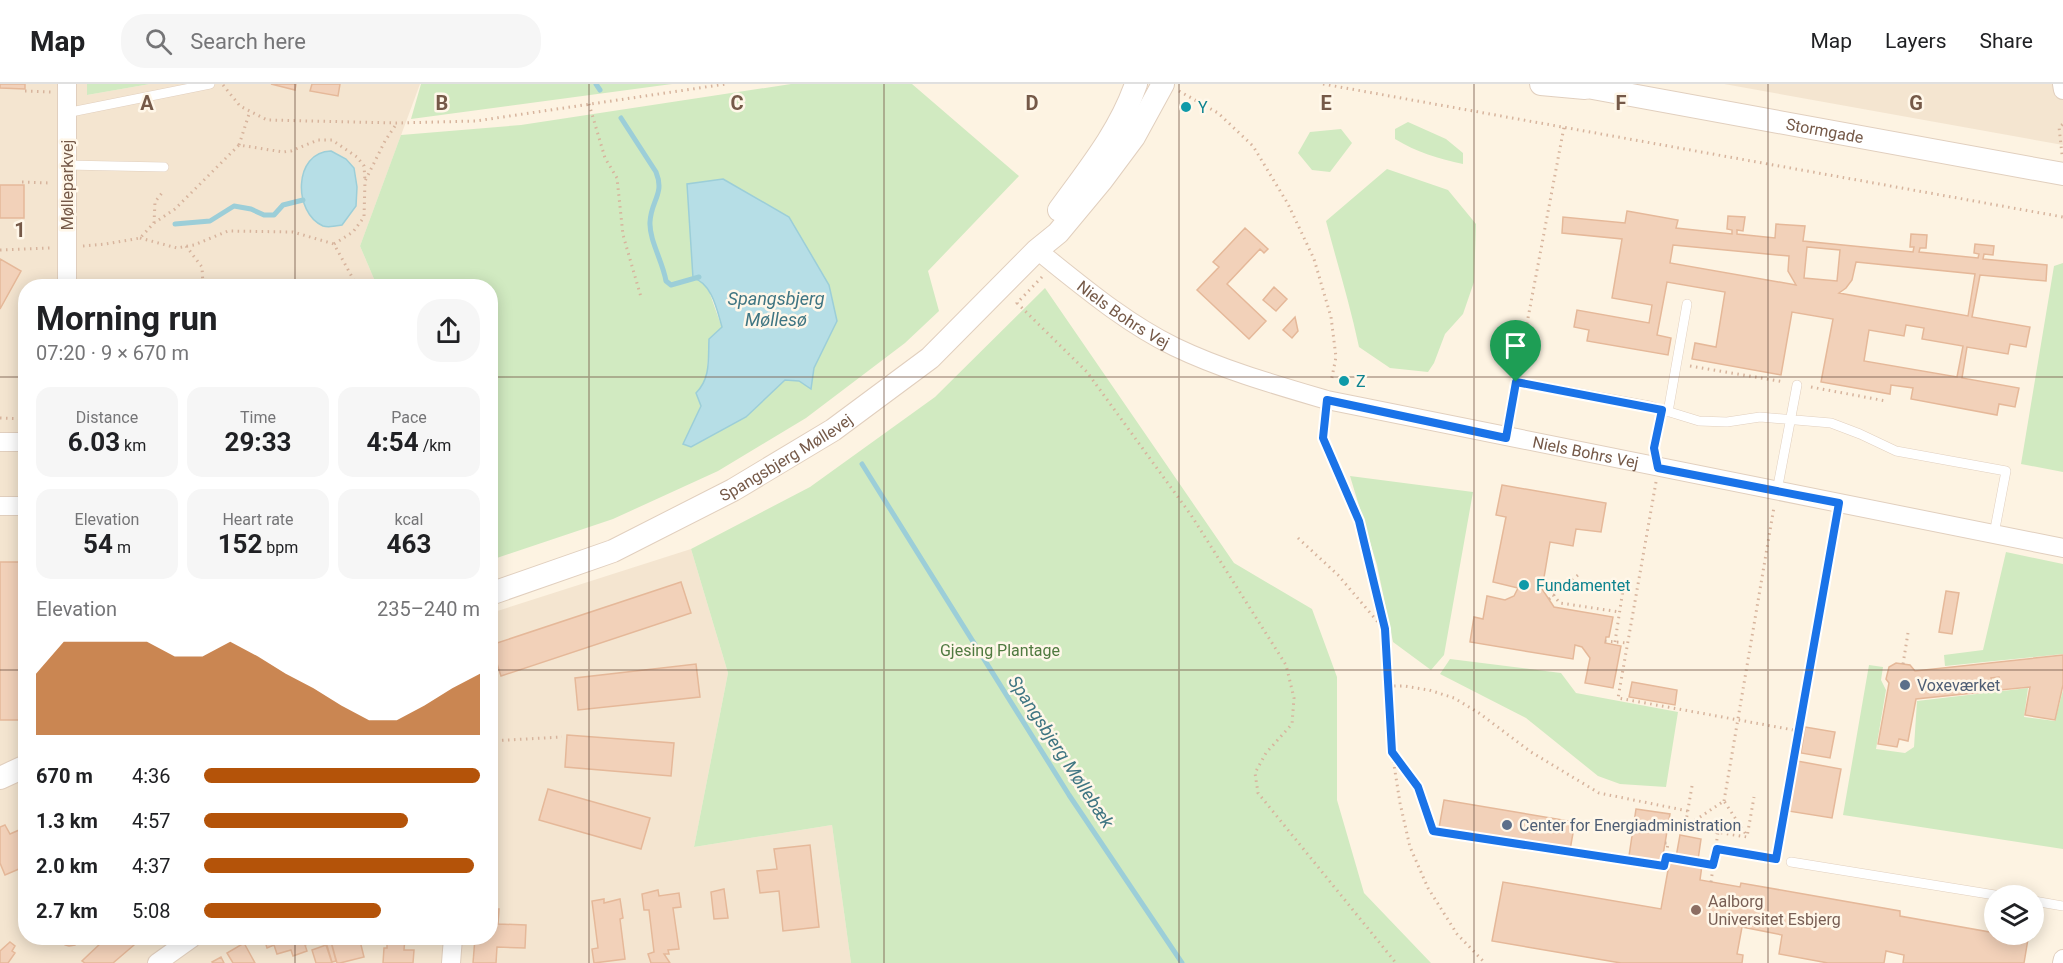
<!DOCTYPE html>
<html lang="en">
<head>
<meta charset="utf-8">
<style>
	:root { --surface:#fff; --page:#f6f6f6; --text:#202124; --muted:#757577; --line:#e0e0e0; --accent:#b45309 }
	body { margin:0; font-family:Roboto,sans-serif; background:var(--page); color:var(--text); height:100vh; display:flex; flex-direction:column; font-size:22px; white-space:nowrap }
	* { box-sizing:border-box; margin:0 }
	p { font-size:20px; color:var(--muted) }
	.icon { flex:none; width:33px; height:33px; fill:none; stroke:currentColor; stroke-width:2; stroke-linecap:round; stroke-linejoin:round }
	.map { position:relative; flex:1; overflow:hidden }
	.panel { position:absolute; left:18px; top:195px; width:480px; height:666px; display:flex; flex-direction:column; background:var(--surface); border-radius:24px; box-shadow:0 3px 15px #0003 }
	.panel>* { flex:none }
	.tools { position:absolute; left:1984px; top:801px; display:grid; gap:12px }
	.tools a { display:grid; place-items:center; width:60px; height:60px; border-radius:50%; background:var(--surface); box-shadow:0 3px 15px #0003; font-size:30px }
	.pin { position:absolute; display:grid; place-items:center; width:51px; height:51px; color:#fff; margin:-62px -26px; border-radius:50% 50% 50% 0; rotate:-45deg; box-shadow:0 0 6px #0007 }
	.pin .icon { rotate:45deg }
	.round { display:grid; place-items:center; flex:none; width:63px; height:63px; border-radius:24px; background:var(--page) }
	.head { display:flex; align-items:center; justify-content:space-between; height:102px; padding:0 18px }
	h1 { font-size:33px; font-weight:700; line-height:45px }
	.stats { display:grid; grid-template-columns:repeat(3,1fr); gap:9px; height:102px; padding:6px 18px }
	.stats div { display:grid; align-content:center; border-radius:15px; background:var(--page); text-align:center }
	.stats b { font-size:26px; font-weight:700 }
	.stats small { font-size:16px; font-weight:400 }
	.stats p { font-size:16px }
	.chart { height:168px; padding:12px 18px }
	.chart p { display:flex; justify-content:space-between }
	.chart svg { width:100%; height:108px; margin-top:6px; fill:var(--accent); opacity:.7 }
	ul { padding:0 18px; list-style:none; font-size:20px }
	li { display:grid; grid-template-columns:96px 72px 1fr; align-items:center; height:45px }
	li i { height:15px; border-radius:8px; background:var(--accent) }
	header { display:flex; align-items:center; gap:36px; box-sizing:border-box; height:84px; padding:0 30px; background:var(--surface); border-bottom:2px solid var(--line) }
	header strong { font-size:28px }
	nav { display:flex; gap:33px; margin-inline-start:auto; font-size:21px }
	.search { width:420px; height:54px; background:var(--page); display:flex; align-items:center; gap:15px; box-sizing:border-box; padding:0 21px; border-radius:24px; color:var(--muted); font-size:22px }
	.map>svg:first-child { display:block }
	.residential { fill:#f4e5d0 }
	.green { fill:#d1eac1; fill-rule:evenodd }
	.water { fill:#b6dee6; stroke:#9cced8; stroke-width:1.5 }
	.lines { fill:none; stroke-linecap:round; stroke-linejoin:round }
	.stream { stroke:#9cced8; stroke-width:5 }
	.building { fill:#f2d1b9; stroke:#e5b899; stroke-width:1.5; fill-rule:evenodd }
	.service-casing { stroke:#e1cfbe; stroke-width:10 }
	.minor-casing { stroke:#e1cfbe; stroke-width:20 }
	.tertiary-casing { stroke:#e1cfbe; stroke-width:24 }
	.path { stroke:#d7b49d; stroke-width:3; stroke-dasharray:1.5 4.5; stroke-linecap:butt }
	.service { stroke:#fff; stroke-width:9 }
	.minor { stroke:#fff; stroke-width:18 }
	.tertiary { stroke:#fff; stroke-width:22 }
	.route-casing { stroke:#fff; stroke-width:12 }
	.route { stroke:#1a73e8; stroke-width:8 }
	.grid { fill:none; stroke:#755948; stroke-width:1.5; stroke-opacity:0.55 }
	.culture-dot { fill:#0f9aa8; stroke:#fff7e9; stroke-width:2 }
	.service-dot { fill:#5c6f8a; stroke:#fff7e9; stroke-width:2 }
	.education-dot { fill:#8d6e63; stroke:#fff7e9; stroke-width:2 }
	.labels { text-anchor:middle; stroke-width:5; stroke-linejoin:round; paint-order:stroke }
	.culture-label { font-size:16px; fill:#0d838f; stroke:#fff7e9; text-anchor:start }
	.street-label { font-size:16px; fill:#755948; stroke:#fff7e9 }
	.park-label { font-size:16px; fill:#507a40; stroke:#fff7e9 }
	.service-label { font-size:16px; fill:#4e5e75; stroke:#fff7e9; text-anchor:start }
	.education-label { font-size:16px; fill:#785e54; stroke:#fff7e9; text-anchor:start }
	.water-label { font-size:18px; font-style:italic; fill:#3f7582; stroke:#fff7e9 }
	.grid-label { font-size:20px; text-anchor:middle; font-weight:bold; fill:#755948; stroke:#fff7e9; stroke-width:5; stroke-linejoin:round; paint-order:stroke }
</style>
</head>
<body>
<header>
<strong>Map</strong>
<div class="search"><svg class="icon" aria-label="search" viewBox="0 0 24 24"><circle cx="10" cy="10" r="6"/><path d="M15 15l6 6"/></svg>Search here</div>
<nav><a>Map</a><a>Layers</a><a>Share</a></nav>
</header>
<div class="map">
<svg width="2063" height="879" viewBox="0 0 2063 879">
	<rect width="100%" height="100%" fill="#fdf3e2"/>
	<path class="residential" d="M0 0H87V11L150 0H420L360 162 377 202H26V854H490L491 529 691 465 728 589 694 763 832 741 851 879H0Z
		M1724 0H2063V61Z"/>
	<path class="green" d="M87 0H150L87 11Z
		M421 0H672L411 35Z
		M791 0H912L1019 92 928 187 939 227 905 259 806 334 718 387 613 435 491 476 490 202H377L360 162 401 51 521 41ZM701 196 837 237 814 284 811 305 799 297 785 296 746 333 698 332 707 290 709 255 722 244 709 207Z
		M1408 38 1446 55 1463 69V80C1439 75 1416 68 1395 55V45Z
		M1341 45 1352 59 1330 88 1312 86 1298 69 1310 48Z
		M1387 85 1448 106 1476 140 1474 198 1463 230 1445 250 1434 279 1428 288 1390 284 1359 263C1350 220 1337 179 1326 137Z
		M2063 179V388L2021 380 2054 182Z
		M1045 204 1234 479 1312 525 1337 593V716L1364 809 1431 879H851L832 741 694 763 728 589 691 465 810 403 935 313Z
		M1350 392 1473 408 1444 571 1431 586 1393 558 1377 481Z
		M2006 468 2063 480V570L1945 582 1944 571 1983 566Z
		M1450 575 1561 589 1576 609 1678 628 1666 703 1620 700 1598 692 1526 634 1440 590Z
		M1869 581 1883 583 1881 596 1886 606 1876 665 1905 669 1914 663 1917 617 2028 604 2024 633 2055 637 2063 606V765L1843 731Z"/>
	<path class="water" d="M331 67 346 75 354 84 357 103 356 122 342 141C336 142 329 144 323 142 293 129 293 68 331 67Z
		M723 95 789 133 829 201 837 237 814 284 811 305 799 297 785 296 746 333 691 363 683 360 701 322 696 309C711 294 708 275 709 255L722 243C717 226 712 199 693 194L687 100Z"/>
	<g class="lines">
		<path class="stream" d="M596 0 600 6
			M621 34 656 88C665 110 651 116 650 138 649 156 663 178 666 197L671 201 699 193
			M175 140 210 137 234 122 251 125 264 131H274L283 121 303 116
			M862 380 1069 711 1182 879"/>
	</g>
	<path class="building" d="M0 0H25V5L0 4Z
		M271 0H296L295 6Z
		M312 0H340L338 12 310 7Z
		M0 101H24V134H0Z
		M1627 127 1678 136 1676 144 1732 150V146L1727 145 1728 132 1745 133 1743 147 1737 146V150L1775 154 1776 140 1805 142 1803 157 1913 168 1914 163H1910L1911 150 1927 151 1926 164H1920L1919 168 1978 174 1979 170 1974 169 1975 160 1994 162 1993 171 1984 170 1983 175 2047 181 2046 197 1980 191 1972 233 2030 243 2026 263 2010 260 2008 270 1967 263 1962 294 2019 304 2015 323 1999 320 1997 331 1911 315 1913 304 1891 301 1890 310 1821 298 1833 235 1792 228 1781 291 1692 275 1695 259 1716 263 1725 208 1667 198 1657 251 1671 254 1668 271 1587 257 1589 246 1574 243 1577 226 1649 239 1652 221 1612 214 1622 155 1562 149 1563 133 1625 139ZM1673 161 1789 172 1788 187 1796 201 1670 179ZM1807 163 1840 166 1837 197 1804 194ZM1856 178 1975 190 1968 232 1839 209 1846 204 1852 196ZM1906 241 1924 244 1922 255 1963 262 1957 293 1864 277 1869 246 1904 252Z
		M1245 144 1268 165 1264 169 1260 165 1227 200 1266 237 1249 255 1197 206 1219 183 1213 178Z
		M0 175 21 187 0 225Z
		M1274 203 1287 215 1276 227 1263 216Z
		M1295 233 1298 247 1292 254 1283 246Z
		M1502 401 1606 419 1601 448 1576 445 1573 462 1550 458 1542 505 1554 523 1613 533 1609 553H1606L1605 559 1621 562 1613 604 1585 599 1590 574 1582 563 1575 561 1573 575 1470 558 1474 533 1483 535 1487 512 1505 516 1514 512 1518 504 1493 498 1506 433 1496 431Z
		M0 478H26V636H0Z
		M681 498 691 529 501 592 491 561Z
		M1946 507 1959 509 1952 550 1939 548Z
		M2063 571V601L2055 636 2025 631 2030 603 2000 606 1999 593 1991 594 1993 607 1916 615 1908 657 1899 655 1897 663 1878 660 1889 599 1886 595 1889 583 1896 579 1910 581 1915 587Z
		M696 580 700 613 578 626 575 594Z
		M1632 598 1677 606 1675 621 1629 613Z
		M1805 643 1835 648 1830 674 1801 669Z
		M567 651 674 659 671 692 565 683Z
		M1797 677 1841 685 1832 734 1788 727Z
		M548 705 650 734 641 765 539 736Z
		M1444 716 1575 738 1570 766 1439 744Z
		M1636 725 1670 730 1662 777 1629 772Z
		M5 741 10 750 26 743V782L5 791 0 779V743Z
		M1680 751 1701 755 1698 776 1676 773Z
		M810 761 819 843 783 847 779 807 760 809 757 787 777 785 774 765Z
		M1670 775 1702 781 1700 796 1740 803 1741 799 1900 827V832L1995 849V850L2028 855 2024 879H1903L1904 871 1886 867 1884 879H1828L1779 870 1782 851 1742 843 1737 870 1743 871 1742 879H1621L1492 857 1503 798 1661 825Z
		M724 805 728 834 714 835 711 808Z
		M658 806 659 812 679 809 681 823 673 824 679 865 668 866 669 870H664L670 879H651L648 870 654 868 649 826H644L642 810Z
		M604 815V819L620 815 623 834 620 835 625 875 594 879 592 865 598 864 592 817Z
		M490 825H499L498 840 526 841 525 864 497 863 496 879H473L475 854H490Z
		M64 854H77V857L75 861 69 862 65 861Z
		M100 854H141V855L113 879H85L82 877 103 857Z
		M264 854H313L314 858 305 861 307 867 293 872 291 866 277 870 274 861 267 864Z
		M330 854H372L360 857 364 873 340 879H337Z
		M330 854 336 877 332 878 325 855Z
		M387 854H405L404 866H414L413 879H383L384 864H387Z
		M10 858 15 862 12 867 15 869 8 879H0V867Z
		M244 859 255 879H233L227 869Z
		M326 861 332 879H316L312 866Z
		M221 873 224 879H213L212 878Z"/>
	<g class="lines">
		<defs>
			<path id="service" d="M66 29 210 0
				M66 81 164 83
				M1668 328 1687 220
				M1505 354 1516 298 1650 322 1699 337 1727 338 1760 333 1831 339 1860 350 1896 367 2006 387 1994 450
				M1777 407 1797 301
				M1791 778 2001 812
				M2034 817 2063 822"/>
			<g id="minor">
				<path d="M67 0V202"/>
				<path d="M2062 0 2063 6"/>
				<path id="s1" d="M1037 166C1081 201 1124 238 1175 263 1223 286 1276 301 1327 316L2063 464"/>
				<path d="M0 358H26"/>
				<path d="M0 422H26"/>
				<path d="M157 879 192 854"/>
				<path d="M451 879 453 854"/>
				<path d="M2062 879 2063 875"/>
			</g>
			<g id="tertiary">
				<path d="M1541 0 1585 4"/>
				<path id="s2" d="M1571 0 2063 90"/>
				<path d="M1059 126C1088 86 1120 47 1136 0"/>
				<path id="s3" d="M490 510 613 467 733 406 833 346 930 274 1037 166 1058 149 1102 96 1134 53 1163 0"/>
				<path d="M0 694 26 682"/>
			</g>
		</defs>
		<use href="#service" class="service-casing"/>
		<use href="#minor" class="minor-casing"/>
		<use href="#tertiary" class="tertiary-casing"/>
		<path class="path" d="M1323 0 2063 133
			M223 1 240 22 267 36 397 39 476 37 726 0
			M25 7 51 8
			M1179 7 1218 29 1253 62 1288 120 1314 175 1331 233 1336 273 1331 298
			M589 20 605 74 617 94 623 151 641 213
			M239 61 250 27
			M2062 70 2059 43 2063 40
			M22 98 50 99
			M154 139 155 118 162 109
			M140 154 177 164 194 161 228 147 293 148 334 160
			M83 162 106 160 140 154 154 139 175 125 239 61 283 68 291 67 318 56H332L357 73 364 82 365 97
			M186 162 202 183 203 202
			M0 166 50 164
			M1042 193 1017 219 1087 288 1191 431 1286 581 1294 614 1292 640 1266 669 1255 689 1258 709 1396 879
			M357 202 334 160 353 148 364 133 365 97 385 57 397 39
			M1690 282 1784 298
			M1518 287 1564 43
			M1811 303 1886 317
			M0 334 26 335
			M1325 334 1323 354 1359 437 1385 545 1392 668 1400 719 1410 763 1428 804 1457 850 1485 879
			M1654 366 1659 337
			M1656 398 1618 614 1799 647
			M1298 454 1338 491 1383 544
			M1553 511 1560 519 1620 528
			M1549 515 1578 491
			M1605 557 1627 559
			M1615 558 1624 499
			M1903 580 1908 549
			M1388 602H1404L1429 606 1454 614 1479 629 1531 668 1599 709 1688 727
			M490 657 562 653
			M1393 669 1418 703 1433 747 1664 782 1666 773 1714 781
			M1692 702 1685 743 1747 753 1754 713
			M1724 717 1774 423
			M1685 743 1724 717 1747 752
			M1665 759H1668L1666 773
			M1717 766 1777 775
			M1777 775 1836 435
			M1711 798 1718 748"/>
		<use href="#service" class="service"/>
		<use href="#minor" class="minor"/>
		<use href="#tertiary" class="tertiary"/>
	</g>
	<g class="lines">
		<defs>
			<path id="route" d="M1516 298 1662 326 1654 364 1658 384 1839 419 1776 775 1717 765 1713 781 1666 773 1664 782 1433 747 1418 703 1392 668 1385 545 1359 437 1323 354 1327 316 1506 354Z"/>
		</defs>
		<use href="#route" class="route-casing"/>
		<use href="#route" class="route"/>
	</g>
	<path class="grid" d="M295 0V202M589 0V879M884 0V879M1179 0V879M1474 0V879M1768 0V879M0 293H26M490 293H2063M0 586H26M490 586H2063M295 854V879"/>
	<g class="culture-dot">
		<circle cx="1186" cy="23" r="6"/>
		<circle cx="1344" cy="297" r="6"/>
		<circle cx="1524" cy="501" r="6"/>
	</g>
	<g class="service-dot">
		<circle cx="1905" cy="601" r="6"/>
		<circle cx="1507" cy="741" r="6"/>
	</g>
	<circle class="education-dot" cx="1696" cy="826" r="6"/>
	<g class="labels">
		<g class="culture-label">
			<text x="1198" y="29">Y</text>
			<text x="1356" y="303">Z</text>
			<text x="1536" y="507">Fundamentet</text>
		</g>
		<g class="street-label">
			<text dy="6" stroke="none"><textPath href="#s2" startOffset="258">Stormgade</textPath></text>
			<text transform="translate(67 101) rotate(-90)" y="6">Mølleparkvej</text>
			<text dy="6" stroke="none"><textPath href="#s1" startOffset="108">Niels Bohrs Vej</textPath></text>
			<text dy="6" stroke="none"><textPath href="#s1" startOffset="594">Niels Bohrs Vej</textPath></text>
			<text dy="6" stroke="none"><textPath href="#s3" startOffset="327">Spangsbjerg Møllevej</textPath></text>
		</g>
		<g class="park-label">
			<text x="1000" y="572">Gjesing Plantage</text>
		</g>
		<g class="service-label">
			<text x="1917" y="607">Voxeværket</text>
			<text x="1519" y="747">Center for Energiadministration</text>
		</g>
		<g class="education-label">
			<text x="1708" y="823">Aalborg<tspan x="1708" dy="18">Universitet Esbjerg</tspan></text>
		</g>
		<g class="water-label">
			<text x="776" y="221">Spangsbjerg<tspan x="776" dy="21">Møllesø</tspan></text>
			<text transform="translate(1061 668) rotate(57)" y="6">Spangsbjerg Møllebæk</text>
		</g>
	</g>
	<g class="grid-label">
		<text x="147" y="26">A</text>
		<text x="442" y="26">B</text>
		<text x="737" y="26">C</text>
		<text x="1032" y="26">D</text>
		<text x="1326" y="26">E</text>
		<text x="1621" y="26">F</text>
		<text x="1916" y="26">G</text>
		<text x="20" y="153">1</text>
	</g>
</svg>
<div class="tools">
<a><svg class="icon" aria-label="layers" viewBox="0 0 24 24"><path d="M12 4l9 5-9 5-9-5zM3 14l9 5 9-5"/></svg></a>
</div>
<div class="pin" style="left:1516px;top:298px;background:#1e9e55"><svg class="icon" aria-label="arrive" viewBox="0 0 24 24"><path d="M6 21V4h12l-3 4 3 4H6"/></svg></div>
<section class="panel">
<div class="head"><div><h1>Morning run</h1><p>07:20 · 9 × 670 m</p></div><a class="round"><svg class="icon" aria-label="share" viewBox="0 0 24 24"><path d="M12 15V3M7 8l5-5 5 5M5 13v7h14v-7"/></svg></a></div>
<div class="stats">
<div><p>Distance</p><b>6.03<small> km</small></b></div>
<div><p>Time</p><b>29:33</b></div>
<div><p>Pace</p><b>4:54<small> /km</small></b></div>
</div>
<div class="stats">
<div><p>Elevation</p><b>54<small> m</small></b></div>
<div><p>Heart rate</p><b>152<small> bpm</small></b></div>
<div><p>kcal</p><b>463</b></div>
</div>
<div class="chart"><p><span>Elevation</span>235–240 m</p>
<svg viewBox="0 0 160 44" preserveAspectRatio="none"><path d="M0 44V19L10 6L20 6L30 6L40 6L50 12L60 12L70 6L80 12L90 19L100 25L110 32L120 38L130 38L140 32L150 25L160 19V44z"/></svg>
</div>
<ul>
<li><b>670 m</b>4:36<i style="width:100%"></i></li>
<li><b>1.3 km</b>4:57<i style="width:74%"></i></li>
<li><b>2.0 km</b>4:37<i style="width:98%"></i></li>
<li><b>2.7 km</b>5:08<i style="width:64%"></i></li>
</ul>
</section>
</div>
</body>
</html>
